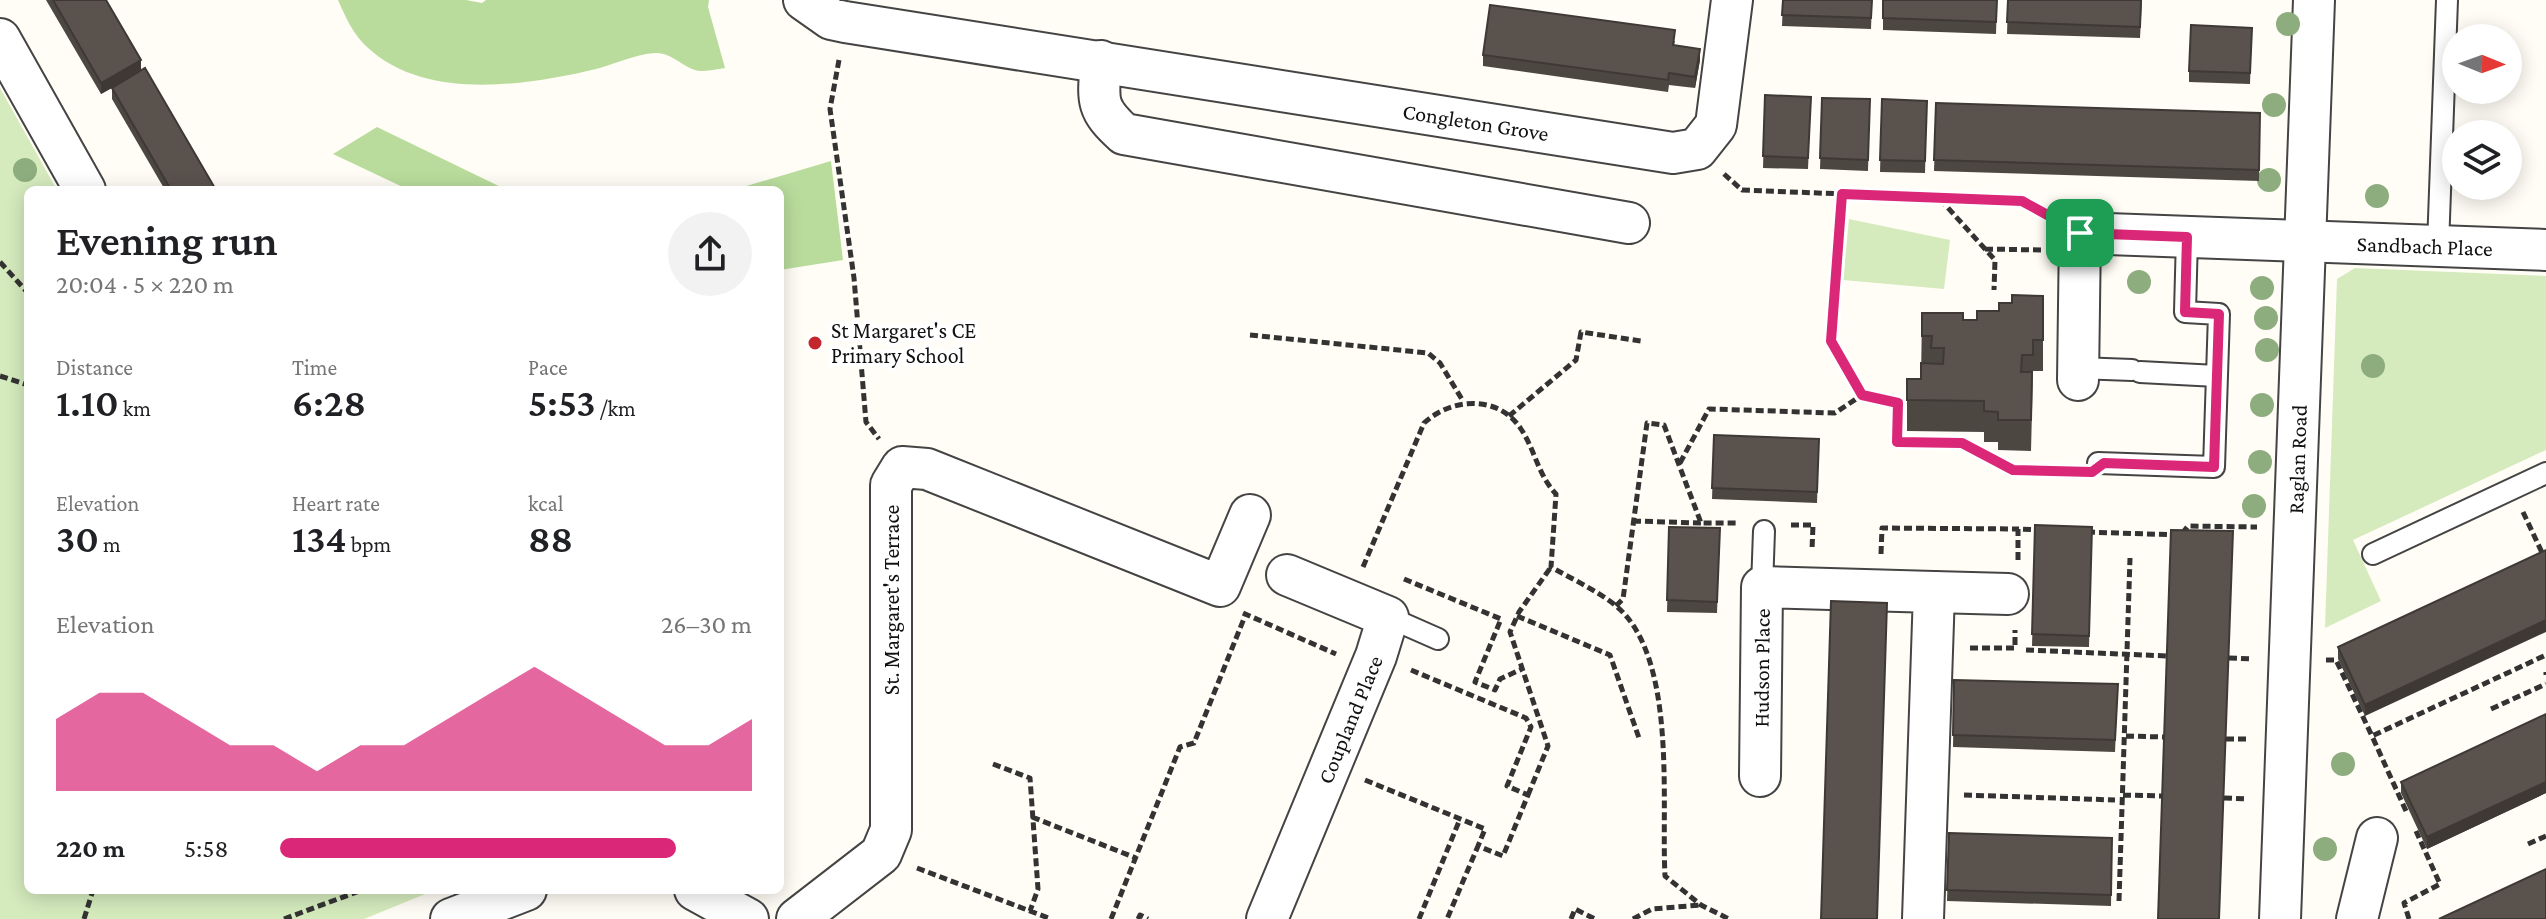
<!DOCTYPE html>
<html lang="en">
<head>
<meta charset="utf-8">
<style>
	:root { --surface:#fff; --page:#f2f2f2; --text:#202124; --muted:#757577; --accent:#db2777 }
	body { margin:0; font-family:"Crimson Pro",serif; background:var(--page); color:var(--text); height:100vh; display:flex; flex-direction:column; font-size:30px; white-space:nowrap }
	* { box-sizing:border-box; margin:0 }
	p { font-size:26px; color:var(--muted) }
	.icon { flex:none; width:44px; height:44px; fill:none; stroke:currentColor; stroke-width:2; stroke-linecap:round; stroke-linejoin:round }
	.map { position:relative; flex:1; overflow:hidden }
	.drawer { position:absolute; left:24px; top:186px; width:760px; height:708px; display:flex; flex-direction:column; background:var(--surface); border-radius:12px; box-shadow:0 4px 20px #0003 }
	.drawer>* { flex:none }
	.needle { width:52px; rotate:91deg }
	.fabs { position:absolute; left:2442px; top:24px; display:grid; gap:16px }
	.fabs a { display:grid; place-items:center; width:80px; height:80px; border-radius:50%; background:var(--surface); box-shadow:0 4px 20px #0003; font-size:40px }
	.pin { position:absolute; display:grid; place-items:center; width:68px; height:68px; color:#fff; margin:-34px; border-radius:16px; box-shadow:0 4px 12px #0006 }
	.round { display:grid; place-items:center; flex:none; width:84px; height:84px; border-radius:42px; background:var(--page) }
	.overview { display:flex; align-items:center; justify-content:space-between; height:136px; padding:0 32px }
	h1 { font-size:44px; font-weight:600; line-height:60px }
	.metrics { display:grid; grid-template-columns:repeat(3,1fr); gap:12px; height:136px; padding:8px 32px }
	.metrics div { display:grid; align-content:center }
	.metrics b { font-size:40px; font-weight:600 }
	.metrics small { font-size:22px; font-weight:400 }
	.metrics p { font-size:22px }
	.chart { height:224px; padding:16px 32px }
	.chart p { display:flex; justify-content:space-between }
	.chart svg { width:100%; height:144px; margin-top:8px; fill:var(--accent); opacity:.7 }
	ul { padding:0 32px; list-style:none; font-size:26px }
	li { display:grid; grid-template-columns:128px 96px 1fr; align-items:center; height:60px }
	li i { height:20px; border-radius:10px; background:var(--accent) }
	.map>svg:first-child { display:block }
	.green { fill:#d5ebbd }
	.forest { fill:#b9dc9c }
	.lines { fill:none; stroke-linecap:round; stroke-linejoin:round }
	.lane-casing { stroke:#444; stroke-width:24 }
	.street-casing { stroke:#444; stroke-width:44 }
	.path { stroke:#333; stroke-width:5; stroke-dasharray:8 4; stroke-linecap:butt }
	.lane { stroke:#fff; stroke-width:20 }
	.street { stroke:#fff; stroke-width:40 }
	.tree { fill:#8dad7f }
	.wall { fill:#4d4742 }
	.shaded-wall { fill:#3f3936 }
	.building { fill:#5a524d; stroke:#3f3936; stroke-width:2 }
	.route-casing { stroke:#fff; stroke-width:16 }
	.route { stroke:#db2777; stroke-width:10 }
	.poi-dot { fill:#c4262e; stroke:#fff; stroke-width:3 }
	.labels { text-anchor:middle; stroke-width:8; stroke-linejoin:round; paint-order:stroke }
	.street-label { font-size:22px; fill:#111; stroke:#fff }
	.poi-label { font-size:22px; fill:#111; stroke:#fff; text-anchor:start }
</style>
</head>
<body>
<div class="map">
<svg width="2546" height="919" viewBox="0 0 2546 919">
	<rect width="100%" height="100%" fill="#fffdf5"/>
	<path class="green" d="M0 88 57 190H28V890H435L364 919H0Z
		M1849 219 1950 240 1944 289 1843 280Z
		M2355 268 2546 276V450L2353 540 2381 601 2325 628 2337 279Z"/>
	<path class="forest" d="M338 0H466L482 3 486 0H709L708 7 725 68C717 69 708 71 700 71 684 69 672 52 655 53 636 54 615 64 596 69 525 86 424 101 367 47 353 34 345 16 338 0Z
		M377 127 507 190H409L333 154Z
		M831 161 843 260 780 270V190H733Z"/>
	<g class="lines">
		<defs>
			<path id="lane" d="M2438 246 2447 0
				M2078 368 2132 370
				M2140 372 2217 376
				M2098 463 2214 467 2219 314 2185 312 2187 237
				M2373 554 2546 473
				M1762 587 1764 531
				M1388 617 1438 639"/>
			<g id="street">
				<path id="s1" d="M804 0 831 19 845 22 1673 153 1697 149 1716 125 1732 0"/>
				<path d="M0 39 85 190"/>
				<path d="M1101 61C1098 100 1095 108 1124 134L1629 223"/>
				<path id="s2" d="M2078 380 2080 233 2546 250"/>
				<path d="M1934 592 2008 594"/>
				<path id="s3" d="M1760 776 1762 587 1934 592 1923 919"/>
				<path d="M695 890 748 919"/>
				<path d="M451 919 526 890"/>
				<path d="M797 919 881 854 891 830V485L902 467 927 469 1220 586 1250 515"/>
				<path id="s4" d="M1267 919 1376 656 1388 617 1287 575"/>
				<path id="s5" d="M2280 919 2314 0"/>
				<path d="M2357 919 2377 838"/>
			</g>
		</defs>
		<use href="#lane" class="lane-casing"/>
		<use href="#street" class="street-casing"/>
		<path class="path" d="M839 60 830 109 854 278 866 422 879 439
			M1724 174 1742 190 2022 201 2047 215
			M1842 194 1831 341 1862 395
			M1940 199 1995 260 1994 290
			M1985 249 2041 250
			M0 262 28 293
			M1250 335 1428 353 1440 363 1463 401
			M0 376 28 385
			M1509 416 1576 360 1581 332 1641 341
			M1680 463 1709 409 1835 413 1862 395 1898 403 1897 442 1962 443 2013 470 2072 472
			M2523 512 2546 561
			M1633 521 1701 523
			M1791 525H1813L1812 550
			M2087 532 2181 535 2188 526 2257 527
			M1881 554 1882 528 2018 529
			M2018 560V529L2041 530
			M1363 567 1424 423C1451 398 1498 394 1521 429 1535 450 1538 475 1556 494L1551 567C1572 579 1596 590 1615 605 1678 656 1661 802 1665 876L1701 905 1729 919
			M1404 579 1501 619 1475 682 1495 690 1500 679 1522 669
			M1616 606 1623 599 1647 423 1664 425 1701 523H1737
			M1243 613 1336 654
			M1517 616 1610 655 1639 738
			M1970 648H2015V630
			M2026 650 2167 656
			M2229 658 2252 659
			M2326 660H2336L2372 736
			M1411 670 1526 718 1531 727 1507 786 1528 795 1503 856 1478 846 1447 919
			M2546 672V675
			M2491 709 2546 684
			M2126 736 2164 737
			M2226 739H2249
			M993 764 1030 778 1038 889 1030 911
			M1365 780 1485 829 1478 846
			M1528 795 1548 746 1510 632 1519 612 1551 567
			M1964 795 2115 800
			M2123 795 2163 796
			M2224 798 2247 799
			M2406 811 2372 736 2546 655
			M1032 817 1136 858
			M2528 844 2546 836
			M917 868 1051 919
			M2119 901 2130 558
			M84 919 93 890
			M284 919 362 890
			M1111 919 1180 747 1194 743 1245 616
			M1138 919 1140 915 1148 919
			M1419 919 1460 819
			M1571 919 1575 909 1595 919
			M1633 919 1652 909 1701 905
			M2409 919 2404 903 2440 884 2416 831"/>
		<use href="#lane" class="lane"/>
		<use href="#street" class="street"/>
	</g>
	<g class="tree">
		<circle cx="2288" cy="24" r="12"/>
		<circle cx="2274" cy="105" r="12"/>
		<circle cx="25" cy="170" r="12"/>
		<circle cx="2269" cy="180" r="12"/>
		<circle cx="2377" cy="196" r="12"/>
		<circle cx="2139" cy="282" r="12"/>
		<circle cx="2262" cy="288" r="12"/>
		<circle cx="2266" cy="318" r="12"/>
		<circle cx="2267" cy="350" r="12"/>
		<circle cx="2373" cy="366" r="12"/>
		<circle cx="2262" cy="405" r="12"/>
		<circle cx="2260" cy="462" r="12"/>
		<circle cx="2254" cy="506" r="12"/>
		<circle cx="2343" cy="764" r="12"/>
		<circle cx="2325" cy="849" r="12"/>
	</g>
	<path class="wall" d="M46 0H106L141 71 216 190H165L112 99V88L101 94Z
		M1783 0H1872L1871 29 1782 26Z
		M1883 0H1997L1996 34 1883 30Z
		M2008 0H2142L2140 38 2007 34Z
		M2252 28 2250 84 2189 82V71Z
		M1675 41 1674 45 1700 60 1695 88 1669 85 1668 92 1483 66V55Z
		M1765 95 1811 97 1808 169 1763 168Z
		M1822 98 1870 99 1868 171 1820 169Z
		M1882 99 1927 101 1925 173 1880 172Z
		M1936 103 2260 113 2259 181 1934 171Z
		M2043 296V371H2033L2031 451 1998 450V442H1984V432L1907 431V379H1921L1922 313 1963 320H1977L1999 311 2012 303Z
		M1714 435 1819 439 1817 503 1712 499Z
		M2035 525 2092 527 2089 647 2032 646Z
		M1669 527 1720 528 1717 613 1667 612Z
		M2546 550 2365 716 2338 659V647Z
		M1954 680 2118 684 2115 752 1953 747Z
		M2546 714V793L2427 849 2401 793V782Z
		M1949 833 2112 838 2111 906 1947 901Z"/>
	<path class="shaded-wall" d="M1700 49V60L1695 88V77Z
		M141 60V71L101 94V83Z
		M2546 620V632L2365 716V705Z
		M2546 782V793L2427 849V837Z"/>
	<path class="building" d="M53 0H106L141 60 101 83Z
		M1783 0H1872L1871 18 1782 15Z
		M1883 0H1997L1996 22 1883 18Z
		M2008 0H2141L2140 27 2007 22Z
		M1490 5 1675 30 1673 45 1700 49 1695 77 1669 73 1668 80 1483 55Z
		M2191 25 2252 28 2250 73 2189 71Z
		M145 68 216 190H171L112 88Z
		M1765 95 1811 97 1808 158 1763 156Z
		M1822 98 1870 99 1868 160 1820 158Z
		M1882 99 1927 101 1925 161 1880 160Z
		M1936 103 2260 113 2259 170 1934 160Z
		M2012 295 2043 296V340H2033V355H2022L2021 372H2032L2031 420H1998V412L1984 411V401L1907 400V379H1921V363L1943 364 1944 348H1931L1932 336H1922V313H1963V320H1977V311H1999V303H2012Z
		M1714 435 1819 439 1817 492 1712 488Z
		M2035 525 2092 527 2089 636 2032 634Z
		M1669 527 1720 528 1717 602 1667 600Z
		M2171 530 2233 531 2219 919H2158Z
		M2546 550V620L2365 705 2338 647Z
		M1831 601 1887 603 1877 919H1821Z
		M1954 680 2118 684 2115 740 1953 735Z
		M2546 714V782L2427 837 2401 782Z
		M1949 833 2112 838 2111 895 1947 890Z
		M2546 869V919H2439Z"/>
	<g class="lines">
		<defs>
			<path id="route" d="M1842 194 2022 201 2080 233 2187 237 2185 312 2219 314 2214 467 2104 463 2092 472 2013 470 1962 443 1897 442 1898 403 1862 395 1831 341Z"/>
		</defs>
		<use href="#route" class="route-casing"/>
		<use href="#route" class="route"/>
	</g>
	<circle class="poi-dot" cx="815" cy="343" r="8"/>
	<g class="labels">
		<g class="street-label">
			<text dy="8" stroke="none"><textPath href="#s1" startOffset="686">Congleton Grove</textPath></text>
			<text dy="8" stroke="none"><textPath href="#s2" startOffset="492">Sandbach Place</textPath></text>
			<text dy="8" stroke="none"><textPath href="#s5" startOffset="460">Raglan Road</textPath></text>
			<text transform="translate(891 600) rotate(-90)" y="8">St. Margaret's Terrace</text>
			<text dy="8" stroke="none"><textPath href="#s3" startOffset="108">Hudson Place</textPath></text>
			<text dy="8" stroke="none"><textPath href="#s4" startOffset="216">Coupland Place</textPath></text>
		</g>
		<g class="poi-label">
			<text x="831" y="338">St Margaret's CE<tspan x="831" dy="25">Primary School</tspan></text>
		</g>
	</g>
</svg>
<div class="fabs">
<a><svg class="needle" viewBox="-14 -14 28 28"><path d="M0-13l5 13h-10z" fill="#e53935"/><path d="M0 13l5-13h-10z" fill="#757577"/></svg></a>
<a><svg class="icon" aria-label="layers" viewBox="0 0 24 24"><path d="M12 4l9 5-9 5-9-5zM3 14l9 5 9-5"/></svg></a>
</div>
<div class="pin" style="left:2080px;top:233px;background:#1e9e55"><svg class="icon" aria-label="arrive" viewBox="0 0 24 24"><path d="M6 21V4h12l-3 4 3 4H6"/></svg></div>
<section class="drawer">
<div class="overview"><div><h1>Evening run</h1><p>20:04 · 5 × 220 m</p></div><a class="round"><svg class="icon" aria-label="share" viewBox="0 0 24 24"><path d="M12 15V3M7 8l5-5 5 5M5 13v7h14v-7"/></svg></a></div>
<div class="metrics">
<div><p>Distance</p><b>1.10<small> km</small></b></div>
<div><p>Time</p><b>6:28</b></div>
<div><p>Pace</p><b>5:53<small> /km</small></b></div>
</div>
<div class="metrics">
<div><p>Elevation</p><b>30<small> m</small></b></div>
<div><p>Heart rate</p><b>134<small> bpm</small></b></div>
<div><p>kcal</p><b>88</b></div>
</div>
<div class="chart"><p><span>Elevation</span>26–30 m</p>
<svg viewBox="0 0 160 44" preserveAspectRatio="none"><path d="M0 44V22L10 14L20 14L30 22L40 30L50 30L60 38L70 30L80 30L90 22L100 14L110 6L120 14L130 22L140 30L150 30L160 22V44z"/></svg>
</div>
<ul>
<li><b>220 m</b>5:58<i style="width:84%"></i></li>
</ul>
</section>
</div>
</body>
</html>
